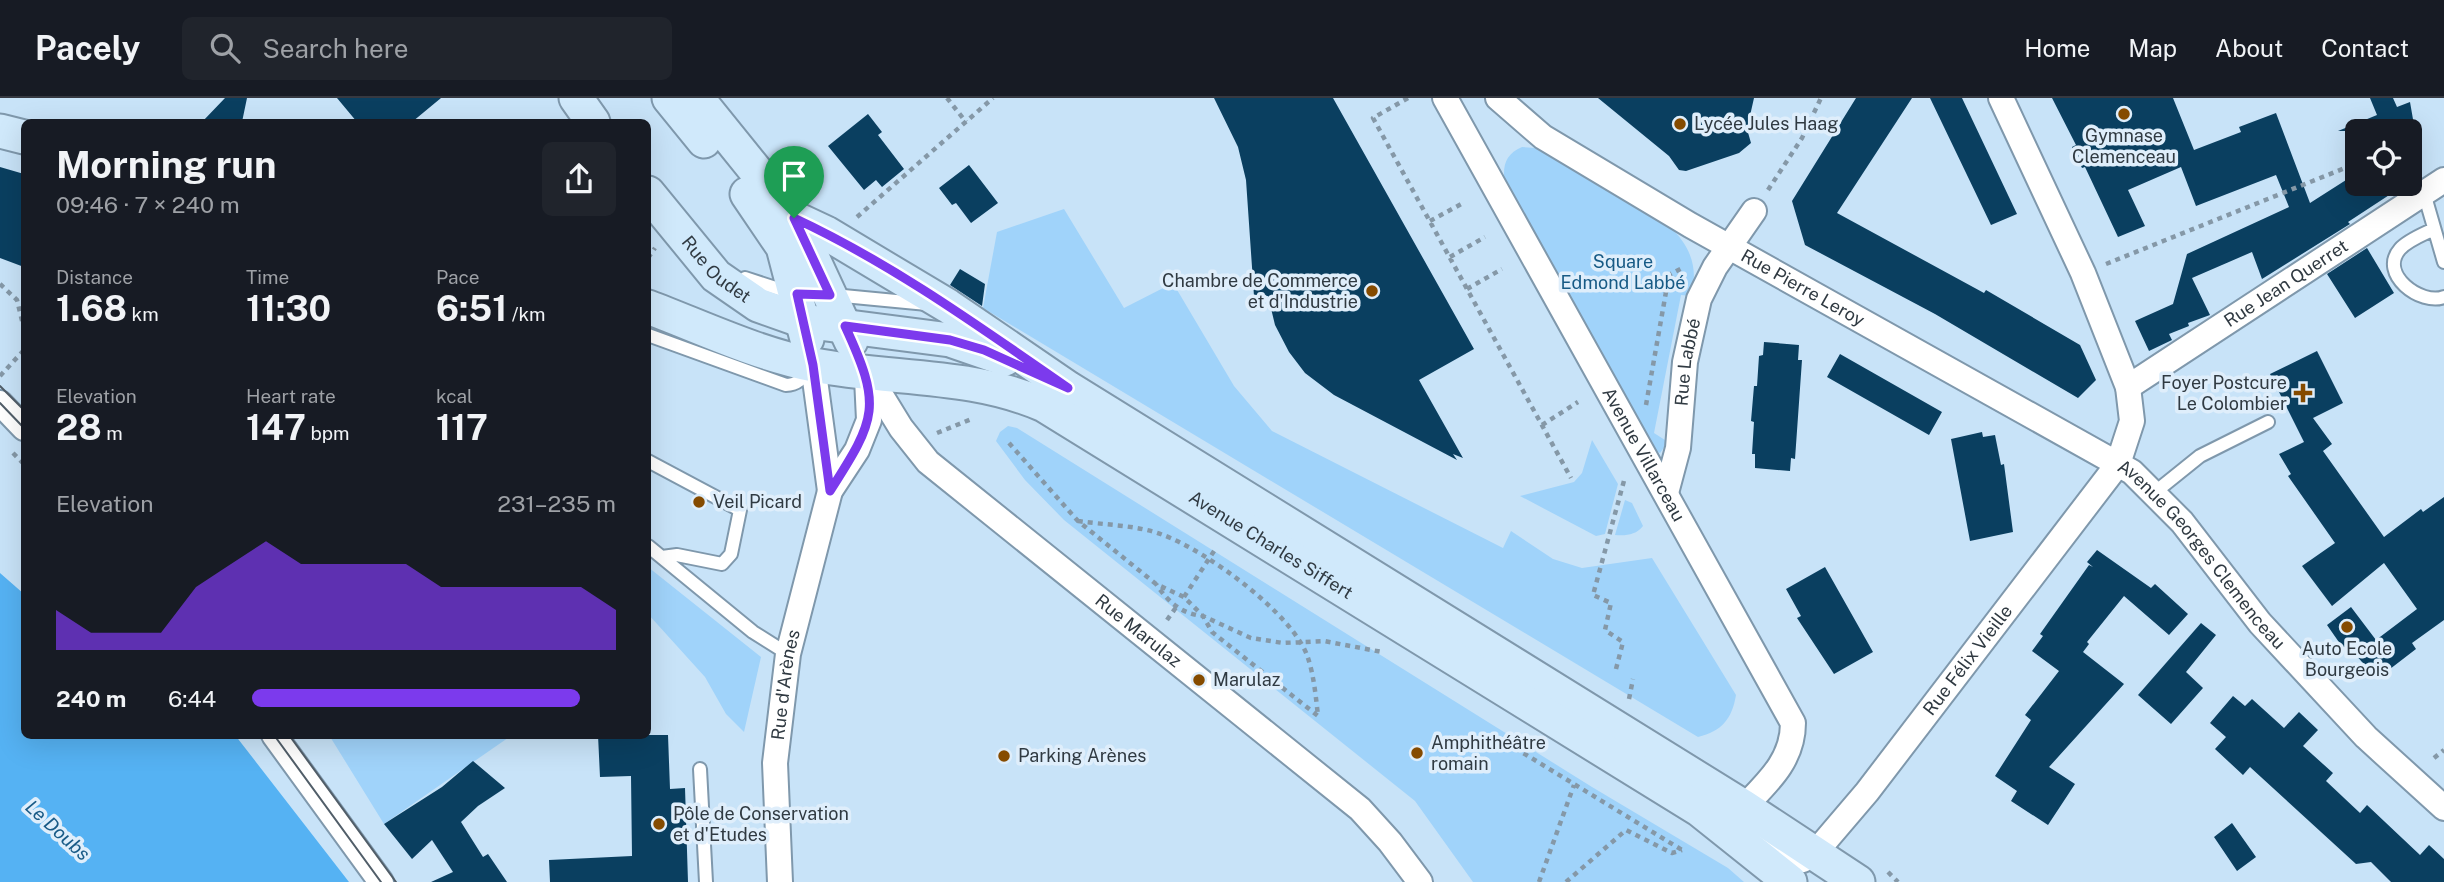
<!DOCTYPE html>
<html lang="en">
<head>
<meta charset="utf-8">
<style>
	:root { --surface:#171b24; --page:#20242c; --text:#f1f3f6; --muted:#9ea1a6; --line:#363941; --accent:#7c3aed }
	body { margin:0; font-family:"Public Sans",sans-serif; background:var(--page); color:var(--text); height:100vh; display:flex; flex-direction:column; font-size:26px; white-space:nowrap }
	* { box-sizing:border-box; margin:0 }
	p { font-size:23px; color:var(--muted) }
	.icon { flex:none; width:38px; height:38px; fill:none; stroke:currentColor; stroke-width:2; stroke-linecap:round; stroke-linejoin:round }
	.map { position:relative; flex:1; overflow:hidden }
	.side { position:absolute; left:21px; top:21px; width:630px; height:620px; display:flex; flex-direction:column; background:var(--surface); border-radius:10px; box-shadow:0 7px 28px #0002 }
	.side>* { flex:none }
	.controls { position:absolute; left:2345px; top:21px; display:grid; gap:14px }
	.controls a { display:grid; place-items:center; width:77px; height:77px; border-radius:10px; background:var(--surface); box-shadow:0 7px 28px #0002; font-size:35px }
	.pin { position:absolute; display:grid; place-items:center; width:60px; height:60px; color:#fff; margin:-72px -30px; border-radius:50% 50% 50% 0; rotate:-45deg; box-shadow:0 0 7px #0007 }
	.pin .icon { rotate:45deg }
	.round { display:grid; place-items:center; flex:none; width:74px; height:74px; border-radius:10px; background:var(--page) }
	.head { display:flex; align-items:center; justify-content:space-between; height:119px; padding:0 35px }
	h1 { font-size:38px; font-weight:700; line-height:52px }
	.stats { display:grid; grid-template-columns:repeat(3,1fr); gap:10px; height:119px; padding:7px 35px }
	.stats div { display:grid; align-content:center }
	.stats b { font-size:35px; font-weight:700 }
	.stats small { font-size:19px; font-weight:400 }
	.stats p { font-size:19px }
	.chart { height:196px; padding:14px 35px }
	.chart p { display:flex; justify-content:space-between }
	.chart svg { width:100%; height:126px; margin-top:7px; fill:var(--accent); opacity:.7 }
	ul { padding:0 35px; list-style:none; font-size:23px }
	li { display:grid; grid-template-columns:112px 84px 1fr; align-items:center; height:52px }
	li i { height:18px; border-radius:9px; background:var(--accent) }
	header { display:flex; align-items:center; gap:42px; box-sizing:border-box; height:98px; padding:0 35px; background:var(--surface); border-bottom:2px solid var(--line) }
	header strong { font-size:33px }
	nav { display:flex; gap:38px; margin-inline-start:auto; font-size:24px }
	.search { width:490px; height:63px; background:var(--page); display:flex; align-items:center; gap:18px; box-sizing:border-box; padding:0 24px; border-radius:10px; color:var(--muted); font-size:26px }
	.map>svg:first-child { display:block }
	.green { fill:#a0d3fa }
	.water { fill:#55b2f3 }
	.building { fill:#0a3f60 }
	.lines { fill:none; stroke-linecap:round; stroke-linejoin:round }
	.service-casing { stroke:#7f98ac; stroke-width:16 }
	.minor-casing { stroke:#7f98ac; stroke-width:28 }
	.secondary-casing { stroke:#7f98ac; stroke-width:37 }
	.path { stroke:#8598a7; stroke-width:4.5; stroke-dasharray:5 5; stroke-linecap:butt }
	.service { stroke:#fff; stroke-width:12 }
	.minor { stroke:#fff; stroke-width:24 }
	.secondary { stroke:#d0e9fb; stroke-width:33 }
	.tram { stroke:#515e69; stroke-width:2 }
	.route-casing { stroke:#fff; stroke-width:14 }
	.route { stroke:#7c3aed; stroke-width:9 }
	.poi-dot { fill:#854b00; stroke:#dfeefb; stroke-width:2.5 }
	.labels { text-anchor:middle; stroke-width:7; stroke-linejoin:round; paint-order:stroke }
	.poi-label { font-size:18px; fill:#303a42; stroke:#dfeefb; text-anchor:start }
	.park-label { font-size:18px; fill:#175a85; stroke:#dfeefb }
	.street-label { font-size:18px; fill:#303a42; stroke:#dfeefb }
	.water-label { font-size:19px; font-style:italic; fill:#195b87; stroke:#dfeefb }
</style>
</head>
<body>
<header>
<strong>Pacely</strong>
<div class="search"><svg class="icon" aria-label="search" viewBox="0 0 24 24"><circle cx="10" cy="10" r="6"/><path d="M15 15l6 6"/></svg>Search here</div>
<nav><a>Home</a><a>Map</a><a>About</a><a>Contact</a></nav>
</header>
<div class="map">
<svg width="2444" height="784" viewBox="0 0 2444 784">
	<rect width="100%" height="100%" fill="#c8e3f8"/>
	<path class="green" d="M1522 49 1535 50 1668 127C1690 147 1699 169 1691 198L1681 197 1654 335 1668 344 1660 355 1645 348 1505 86C1502 69 1505 56 1522 49Z
		M1064 111 1124 210 1173 185 1234 288 1272 333 1503 450 1511 433 1553 461 1582 470 1652 460 1736 597C1732 621 1722 633 1698 639L983 210 997 134Z
		M1008 328 1017 330 1592 689 1728 770 1744 784H1473L1415 703 1064 422 1025 382 996 343 1000 334Z
		M1592 342 1618 386 1605 436 1596 438 1520 398 1574 384 1582 375Z
		M1625 402 1632 405 1643 428C1636 437 1626 438 1615 437Z
		M648 469 761 559 744 634 726 616 705 579 648 516Z
		M329 637H512L384 726Z"/>
	<path class="water" d="M0 475 24 496V637H235L349 784H0Z"/>
	<path class="building" d="M225 0H247L242 24H202Z
		M337 0H441L412 24H357Z
		M1214 0H1333L1474 251 1419 282 1463 360 1453 356 1457 362 1334 297 1305 275 1289 254 1275 227 1268 198H1254L1246 82 1238 49Z
		M1598 0H1754L1747 31 1751 45 1739 55 1686 73 1679 72 1669 58Z
		M1856 0H1912L1837 115 1984 195 1986 192 2080 247 2096 282 2078 300 1935 216 1805 147 1792 103Z
		M1930 0H1962L2017 116 1991 127Z
		M2052 0H2173L2194 52 2241 34 2239 29 2276 15 2310 105 2357 75V86H2406L2348 124 2350 126 2262 181 2252 154 2192 180 2210 217 2188 225 2189 228 2169 236 2172 242 2149 253 2135 223 2173 206 2187 156 2289 109 2276 77 2196 108 2181 69 2128 92 2145 128 2118 139 2085 69 2082 70 2072 49 2076 47Z
		M2370 0H2393L2397 9 2410 4 2414 27 2406 30 2407 33H2338L2377 17Z
		M868 16 882 34 878 37 904 71 882 89 876 82 864 92 828 48Z
		M969 67 998 105 971 125 956 105 952 107 939 90Z
		M0 69 24 76V169L0 160Z
		M2367 150 2394 195 2355 220 2327 176Z
		M960 171 985 186 982 208 950 187Z
		M1764 244 1799 247 1798 262H1802L1795 361 1791 360 1790 373 1755 370V356H1752L1754 324 1751 323 1754 288H1757L1759 258 1763 257Z
		M2317 253 2343 305 2313 320 2332 346 2323 353 2384 439 2421 411 2423 414 2444 399V522L2412 545 2416 551 2377 581 2347 547 2343 550 2327 527 2351 509 2376 542 2417 511 2384 465 2332 508 2302 468 2335 445 2288 378 2291 376 2279 356 2304 344 2270 276Z
		M1840 256 1942 314 1929 337 1827 279Z
		M1982 334 1983 339 1995 337 2001 367 2004 366 2013 434 1970 443 1951 341Z
		M2097 452 2151 490 2155 486 2188 516 2169 537 2124 498 2087 544 2089 546 2083 554 2124 586 2049 669 2075 686 2048 727 2011 703 2017 693 1995 678 2031 622 2025 617 2059 573 2032 553 2043 538 2040 536 2089 467 2093 469 2087 464Z
		M1825 469 1873 554 1834 576 1797 520 1801 518 1786 491Z
		M2201 525 2216 537 2186 574 2203 590 2171 626 2138 597Z
		M2233 598 2245 608 2252 601 2284 630 2299 614 2318 632 2303 648 2333 675 2326 683 2360 715 2367 707 2420 757 2429 747 2444 761V784H2391L2371 764 2356 766 2250 669 2243 677 2215 651 2226 639 2210 625Z
		M598 637H668L670 691 685 690 688 784H550L549 762 632 758 631 678 600 679Z
		M473 663 505 690 478 708 461 724 483 759 488 756 507 784H431L453 774 432 742 412 761 384 726 442 689Z
		M2232 725 2256 759 2237 773 2214 739Z"/>
	<g class="lines">
		<defs>
			<path id="service" d="M2424 95 2444 164
				M2434 131C2424 136 2408 142 2400 151 2378 176 2421 208 2444 199
				M745 180 791 195
				M833 197 927 206
				M648 237 786 287C799 287 804 278 812 268
				M648 363 740 412 731 456 722 466 677 457 662 459
				M2154 395 2200 358 2268 324
				M648 448 753 534 788 556
				M700 671 706 784"/>
			<g id="minor">
				<path id="s1" d="M1445 0 1793 625C1793 662 1768 684 1744 709"/>
				<path id="s2" d="M1498 0 1543 39 1690 127 2132 374 2182 424 2260 525 2366 639 2444 710"/>
				<path d="M813 267 830 393"/>
				<path id="s3" d="M866 273 901 330 928 364 1360 711 1390 744 1420 784"/>
				<path id="s4" d="M2128 289 2444 82"/>
				<path d="M0 305 24 330"/>
				<path id="s5" d="M1666 395 1678 350 1685 264 1699 201 1715 169 1754 113"/>
				<path d="M274 637 381 784"/>
				<path id="s6" d="M1756 743 1794 763 1803 762 1815 755 1867 694 2118 366 2132 323 2128 289 2083 175 2001 0"/>
				<path id="s7" d="M780 784 775 665 788 556 830 393 857 352 869 322 867 280"/>
			</g>
			<g id="secondary">
				<path d="M576 0 593 24"/>
				<path d="M669 0 704 43"/>
				<path d="M697 0 794 120 851 243"/>
				<path d="M0 33 24 39"/>
				<path id="s8" d="M648 95 716 178 758 207 803 223 950 242 1005 261"/>
				<path d="M747 96 783 149 807 241"/>
				<path d="M794 120 826 135 948 208 1068 290 1744 709 1858 784"/>
				<path id="s9" d="M648 209C701 229 757 256 814 267 891 282 971 275 1044 307L1700 712 1790 784"/>
			</g>
		</defs>
		<use href="#service" class="service-casing"/>
		<use href="#minor" class="minor-casing"/>
		<use href="#secondary" class="secondary-casing"/>
		<path class="path" d="M947 0 966 24
			M1408 0 1373 20 1571 380
			M1768 92 1802 40 1821 0
			M857 119 993 0
			M1430 123 1465 104
			M1450 159 1485 139
			M648 160 655 150
			M2106 166 2345 70
			M0 186 17 202 24 231
			M1467 191 1502 171
			M0 278 24 252
			M1646 307 1669 177 1684 169
			M1542 327 1578 304
			M937 335 974 320
			M1009 345 1078 423 1156 486 1184 499 1203 518 1251 540 1283 545 1324 543 1382 554
			M13 355 24 366
			M1078 423C1104 427 1138 427 1163 437 1205 452 1294 516 1308 560 1314 578 1316 600 1318 618L1212 534 1203 518C1182 516 1168 504 1156 486
			M1184 499 1216 450
			M1167 522 1177 508
			M1616 571 1623 544 1605 532 1611 505 1593 497 1625 379
			M1629 601 1633 581
			M1515 650 1682 752
			M2434 660 2444 652
			M1888 774 1898 784
			M1539 784 1574 687
			M1566 784 1626 732 1672 755 1682 752"/>
		<use href="#service" class="service"/>
		<use href="#minor" class="minor"/>
		<use href="#secondary" class="secondary"/>
		<path class="tram" d="M0 288 24 312
			M0 305 24 330
			M274 637 381 784
			M289 637 396 784"/>
	</g>
	<g class="lines">
		<defs>
			<path id="route" d="M794 120C891 165 980 229 1068 290L984 252 950 242 845 228C882 308 877 320 830 393L813 267 797 196 830 197Z"/>
		</defs>
		<use href="#route" class="route-casing"/>
		<use href="#route" class="route"/>
	</g>
	<g class="poi-dot">
		<circle cx="2124" cy="16" r="7"/>
		<circle cx="1680" cy="26" r="7"/>
		<circle cx="1372" cy="193" r="7"/>
		<path d="M2299.5 284.5h7v7h7v7h-7v7h-7v-7h-7v-7h7z"/>
		<circle cx="699" cy="404" r="7"/>
		<circle cx="2347" cy="529" r="7"/>
		<circle cx="1199" cy="582" r="7"/>
		<circle cx="1417" cy="655" r="7"/>
		<circle cx="1004" cy="658" r="7"/>
		<circle cx="659" cy="726" r="7"/>
	</g>
	<g class="labels">
		<g class="poi-label">
			<text x="1694" y="32">Lycée Jules Haag</text>
			<text x="2124" y="44" text-anchor="middle">Gymnase<tspan x="2124" dy="21">Clemenceau</tspan></text>
			<text x="1358" y="189" text-anchor="end">Chambre de Commerce<tspan x="1358" dy="21">et d'Industrie</tspan></text>
			<text x="2287" y="291" text-anchor="end">Foyer Postcure<tspan x="2287" dy="21">Le Colombier</tspan></text>
			<text x="713" y="410">Veil Picard</text>
			<text x="2347" y="557" text-anchor="middle">Auto Ecole<tspan x="2347" dy="21">Bourgeois</tspan></text>
			<text x="1213" y="588">Marulaz</text>
			<text x="1431" y="651">Amphithéâtre<tspan x="1431" dy="21">romain</tspan></text>
			<text x="1018" y="664">Parking Arènes</text>
			<text x="673" y="722">Pôle de Conservation<tspan x="673" dy="21">et d'Etudes</tspan></text>
		</g>
		<g class="park-label">
			<text x="1623" y="170">Square<tspan x="1623" dy="21">Edmond Labbé</tspan></text>
		</g>
		<g class="street-label">
			<text dy="6" stroke="none"><textPath href="#s8" startOffset="103">Rue Oudet</textPath></text>
			<text dy="6" stroke="none"><textPath href="#s4" startOffset="189">Rue Jean Querret</textPath></text>
			<text dy="6" stroke="none"><textPath href="#s2" startOffset="360">Rue Pierre Leroy</textPath></text>
			<text dy="6" stroke="none"><textPath href="#s5" startOffset="133">Rue Labbé</textPath></text>
			<text dy="6" stroke="none"><textPath href="#s1" startOffset="408">Avenue Villarceau</textPath></text>
			<text dy="6" stroke="none"><textPath href="#s9" startOffset="677">Avenue Charles Siffert</textPath></text>
			<text dy="6" stroke="none"><textPath href="#s2" startOffset="845">Avenue Georges Clemenceau</textPath></text>
			<text dy="6" stroke="none"><textPath href="#s3" startOffset="380">Rue Marulaz</textPath></text>
			<text dy="6" stroke="none"><textPath href="#s6" startOffset="312">Rue Félix Vieille</textPath></text>
			<text dy="6" stroke="none"><textPath href="#s7" startOffset="198">Rue d'Arènes</textPath></text>
		</g>
		<g class="water-label">
			<text transform="translate(58 732) rotate(42)" y="7">Le Doubs</text>
		</g>
	</g>
</svg>
<div class="controls">
<a><svg class="icon" aria-label="locate" viewBox="0 0 24 24"><circle cx="12" cy="12" r="6"/><path d="M12 2v4M12 18v4M2 12h4M18 12h4"/></svg></a>
</div>
<div class="pin" style="left:794px;top:120px;background:#1e9e55"><svg class="icon" aria-label="arrive" viewBox="0 0 24 24"><path d="M6 21V4h12l-3 4 3 4H6"/></svg></div>
<section class="side">
<div class="head"><div><h1>Morning run</h1><p>09:46 · 7 × 240 m</p></div><a class="round"><svg class="icon" aria-label="share" viewBox="0 0 24 24"><path d="M12 15V3M7 8l5-5 5 5M5 13v7h14v-7"/></svg></a></div>
<div class="stats">
<div><p>Distance</p><b>1.68<small> km</small></b></div>
<div><p>Time</p><b>11:30</b></div>
<div><p>Pace</p><b>6:51<small> /km</small></b></div>
</div>
<div class="stats">
<div><p>Elevation</p><b>28<small> m</small></b></div>
<div><p>Heart rate</p><b>147<small> bpm</small></b></div>
<div><p>kcal</p><b>117</b></div>
</div>
<div class="chart"><p><span>Elevation</span>231–235 m</p>
<svg viewBox="0 0 160 44" preserveAspectRatio="none"><path d="M0 44V30L10 38L20 38L30 38L40 22L50 14L60 6L70 14L80 14L90 14L100 14L110 22L120 22L130 22L140 22L150 22L160 30V44z"/></svg>
</div>
<ul>
<li><b>240 m</b>6:44<i style="width:90%"></i></li>
</ul>
</section>
</div>
</body>
</html>
